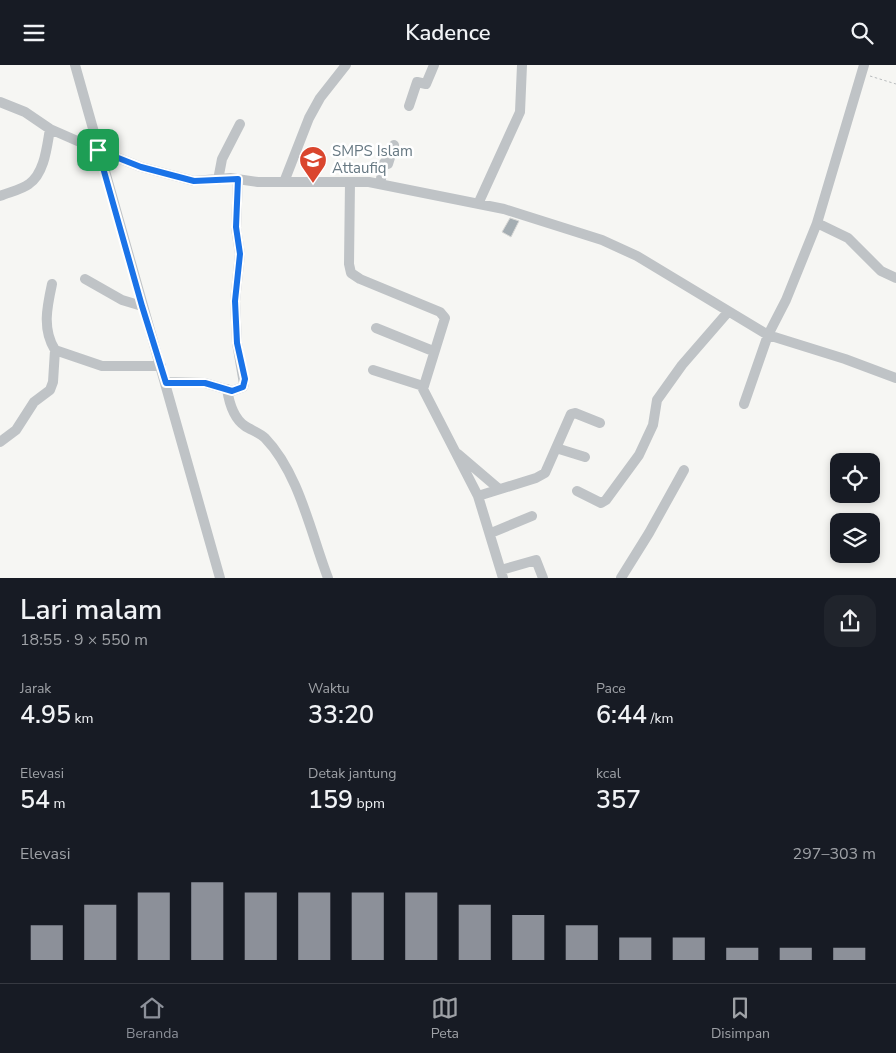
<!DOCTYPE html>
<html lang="id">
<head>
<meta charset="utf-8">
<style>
	:root { --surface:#171b24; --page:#20242c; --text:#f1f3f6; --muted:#9ea1a6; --line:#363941; --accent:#8c9099 }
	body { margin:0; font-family:"Nunito Sans",sans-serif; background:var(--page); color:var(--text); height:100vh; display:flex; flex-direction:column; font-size:19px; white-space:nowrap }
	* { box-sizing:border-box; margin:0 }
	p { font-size:16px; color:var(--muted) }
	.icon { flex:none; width:28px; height:28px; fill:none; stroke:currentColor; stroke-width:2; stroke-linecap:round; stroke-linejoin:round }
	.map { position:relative; height:513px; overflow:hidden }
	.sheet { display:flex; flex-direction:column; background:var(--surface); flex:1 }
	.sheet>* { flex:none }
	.buttons { position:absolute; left:830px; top:388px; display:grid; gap:10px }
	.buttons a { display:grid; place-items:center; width:50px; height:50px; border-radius:10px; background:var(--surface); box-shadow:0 2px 8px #0003; font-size:25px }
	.pin { position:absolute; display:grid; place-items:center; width:42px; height:42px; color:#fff; margin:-21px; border-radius:10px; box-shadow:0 2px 8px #0006 }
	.round { display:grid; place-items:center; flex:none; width:52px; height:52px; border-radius:15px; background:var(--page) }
	.headline { display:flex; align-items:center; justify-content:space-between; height:85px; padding:0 20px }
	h1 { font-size:28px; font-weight:600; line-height:38px }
	.metrics { display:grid; grid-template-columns:repeat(3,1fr); gap:8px; height:85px; padding:5px 20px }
	.metrics div { display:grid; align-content:center }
	.metrics b { font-size:25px; font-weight:600 }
	.metrics small { font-size:14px; font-weight:400 }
	.metrics p { font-size:14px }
	.chart { height:140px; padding:10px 20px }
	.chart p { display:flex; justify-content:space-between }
	.chart svg { width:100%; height:90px; margin-top:5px; stroke:var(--accent); stroke-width:6 }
	header { display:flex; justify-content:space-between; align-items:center; height:65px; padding:0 20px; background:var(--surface); font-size:22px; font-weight:600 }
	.menu { display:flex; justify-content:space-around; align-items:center; height:70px; border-top:1px solid var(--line); background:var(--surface); font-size:14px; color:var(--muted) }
	.menu a { display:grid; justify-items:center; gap:2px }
	.menu .on { color:var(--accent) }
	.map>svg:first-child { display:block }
	.building { fill:#a4adb2; stroke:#d7d7d5 }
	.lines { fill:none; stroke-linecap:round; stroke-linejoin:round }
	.path { stroke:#b9bcbe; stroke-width:1; stroke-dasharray:2.5 2.5; stroke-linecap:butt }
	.minor { stroke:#bfc3c6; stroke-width:10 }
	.route-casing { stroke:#fff; stroke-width:10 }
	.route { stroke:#1a73e8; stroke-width:6 }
	.labels { text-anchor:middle; stroke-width:5; stroke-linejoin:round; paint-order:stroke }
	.poi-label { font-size:15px; fill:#667882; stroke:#fff; text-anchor:start }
</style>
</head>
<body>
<header><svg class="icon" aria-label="menu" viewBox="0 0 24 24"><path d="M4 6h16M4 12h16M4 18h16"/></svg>Kadence<svg class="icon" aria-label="search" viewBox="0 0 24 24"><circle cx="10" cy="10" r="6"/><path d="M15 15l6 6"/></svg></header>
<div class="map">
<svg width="896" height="513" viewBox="0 0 896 513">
	<rect width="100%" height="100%" fill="#f6f6f3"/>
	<path class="building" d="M510 153 519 156 511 172 502 167Z"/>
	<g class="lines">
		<path class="path" d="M870 11 896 19"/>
		<path class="minor" d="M75 0 220 513
			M0 37 25 47 50 64 98 85 141 102 194 116 230 113 258 117H369L504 144 602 175 637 191 768 270 786 235 817 158 864 0
			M409 41 417 17 426 19 434 0
			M218 115 222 94 240 59
			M284 117 309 53 320 33 346 0
			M350 117 349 199 351 208 360 214 440 247 445 253 423 324 478 431 503 513
			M380 119 384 98 388 99 394 80
			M0 131C9 127 21 125 29 119 45 108 47 80 50 64
			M478 139 520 47 522 0
			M817 158 848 173 881 206 896 213
			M85 214 122 235 142 241
			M52 219C47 242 42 264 55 285L102 301H161
			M376 263 433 286
			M373 305 423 321
			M166 317 205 318 232 326 243 322 244 319 237 278 235 236 240 189 236 163 238 114
			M227 324C229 337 233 353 245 361 251 365 260 368 265 373 299 408 311 469 328 513
			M744 339 768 270 845 294 896 313
			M0 377 16 365 34 337 50 325 53 317 55 285
			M556 383 585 392
			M458 389 499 424
			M577 426 601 438 606 435 639 390 653 360 657 335 682 300 728 247
			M478 431 536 413 545 408 571 349 575 348 600 358
			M491 468 532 451
			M501 505 536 495 543 513
			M621 513 649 468 684 405"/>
	</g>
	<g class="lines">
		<defs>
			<path id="route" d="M98 85 141 102 194 116 238 114 236 162 240 189 235 236 237 278 245 314 243 322 232 326 205 318H166L142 241Z"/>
		</defs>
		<use href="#route" class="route-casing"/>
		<use href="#route" class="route"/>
	</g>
	<defs>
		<symbol id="school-pin" viewBox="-11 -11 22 30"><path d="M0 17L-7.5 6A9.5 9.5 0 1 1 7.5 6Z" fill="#da462e" stroke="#fff"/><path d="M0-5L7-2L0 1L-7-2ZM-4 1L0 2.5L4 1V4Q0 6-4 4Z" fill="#fff"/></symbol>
	</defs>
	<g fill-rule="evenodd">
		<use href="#school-pin" x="297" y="79" width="32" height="43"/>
	</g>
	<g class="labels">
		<g class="poi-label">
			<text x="332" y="91">SMPS Islam<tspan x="332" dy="17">Attaufiq</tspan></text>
		</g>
	</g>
</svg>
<div class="buttons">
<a><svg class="icon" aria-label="locate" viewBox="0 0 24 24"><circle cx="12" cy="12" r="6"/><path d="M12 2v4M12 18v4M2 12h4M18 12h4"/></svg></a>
<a><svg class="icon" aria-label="layers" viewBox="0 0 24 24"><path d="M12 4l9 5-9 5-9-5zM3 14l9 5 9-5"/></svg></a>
</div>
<div class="pin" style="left:98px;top:85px;background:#1e9e55"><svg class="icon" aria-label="arrive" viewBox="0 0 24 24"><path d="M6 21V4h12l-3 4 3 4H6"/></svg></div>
</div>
<section class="sheet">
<div class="headline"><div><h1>Lari malam</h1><p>18:55 · 9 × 550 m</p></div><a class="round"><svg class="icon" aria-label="share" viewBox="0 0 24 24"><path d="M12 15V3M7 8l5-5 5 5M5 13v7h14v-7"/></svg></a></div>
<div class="metrics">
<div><p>Jarak</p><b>4.95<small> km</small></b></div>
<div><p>Waktu</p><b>33:20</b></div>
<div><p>Pace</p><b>6:44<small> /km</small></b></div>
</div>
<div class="metrics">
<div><p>Elevasi</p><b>54<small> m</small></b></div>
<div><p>Detak jantung</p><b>159<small> bpm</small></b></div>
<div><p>kcal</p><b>357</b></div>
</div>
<div class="chart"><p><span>Elevasi</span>297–303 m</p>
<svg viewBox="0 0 160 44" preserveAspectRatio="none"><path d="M5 44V27M15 44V17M25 44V11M35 44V6M45 44V11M55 44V11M65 44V11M75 44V11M85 44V17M95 44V22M105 44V27M115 44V33M125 44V33M135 44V38M145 44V38M155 44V38"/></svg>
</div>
</section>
<nav class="menu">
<a class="on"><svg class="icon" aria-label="home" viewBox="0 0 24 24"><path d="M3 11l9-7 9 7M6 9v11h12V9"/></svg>Beranda</a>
<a><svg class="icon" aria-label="map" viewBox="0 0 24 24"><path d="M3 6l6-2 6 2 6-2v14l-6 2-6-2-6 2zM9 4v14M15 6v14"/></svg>Peta</a>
<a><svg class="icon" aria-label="saved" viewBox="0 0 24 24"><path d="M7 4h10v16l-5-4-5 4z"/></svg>Disimpan</a>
</nav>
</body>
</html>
